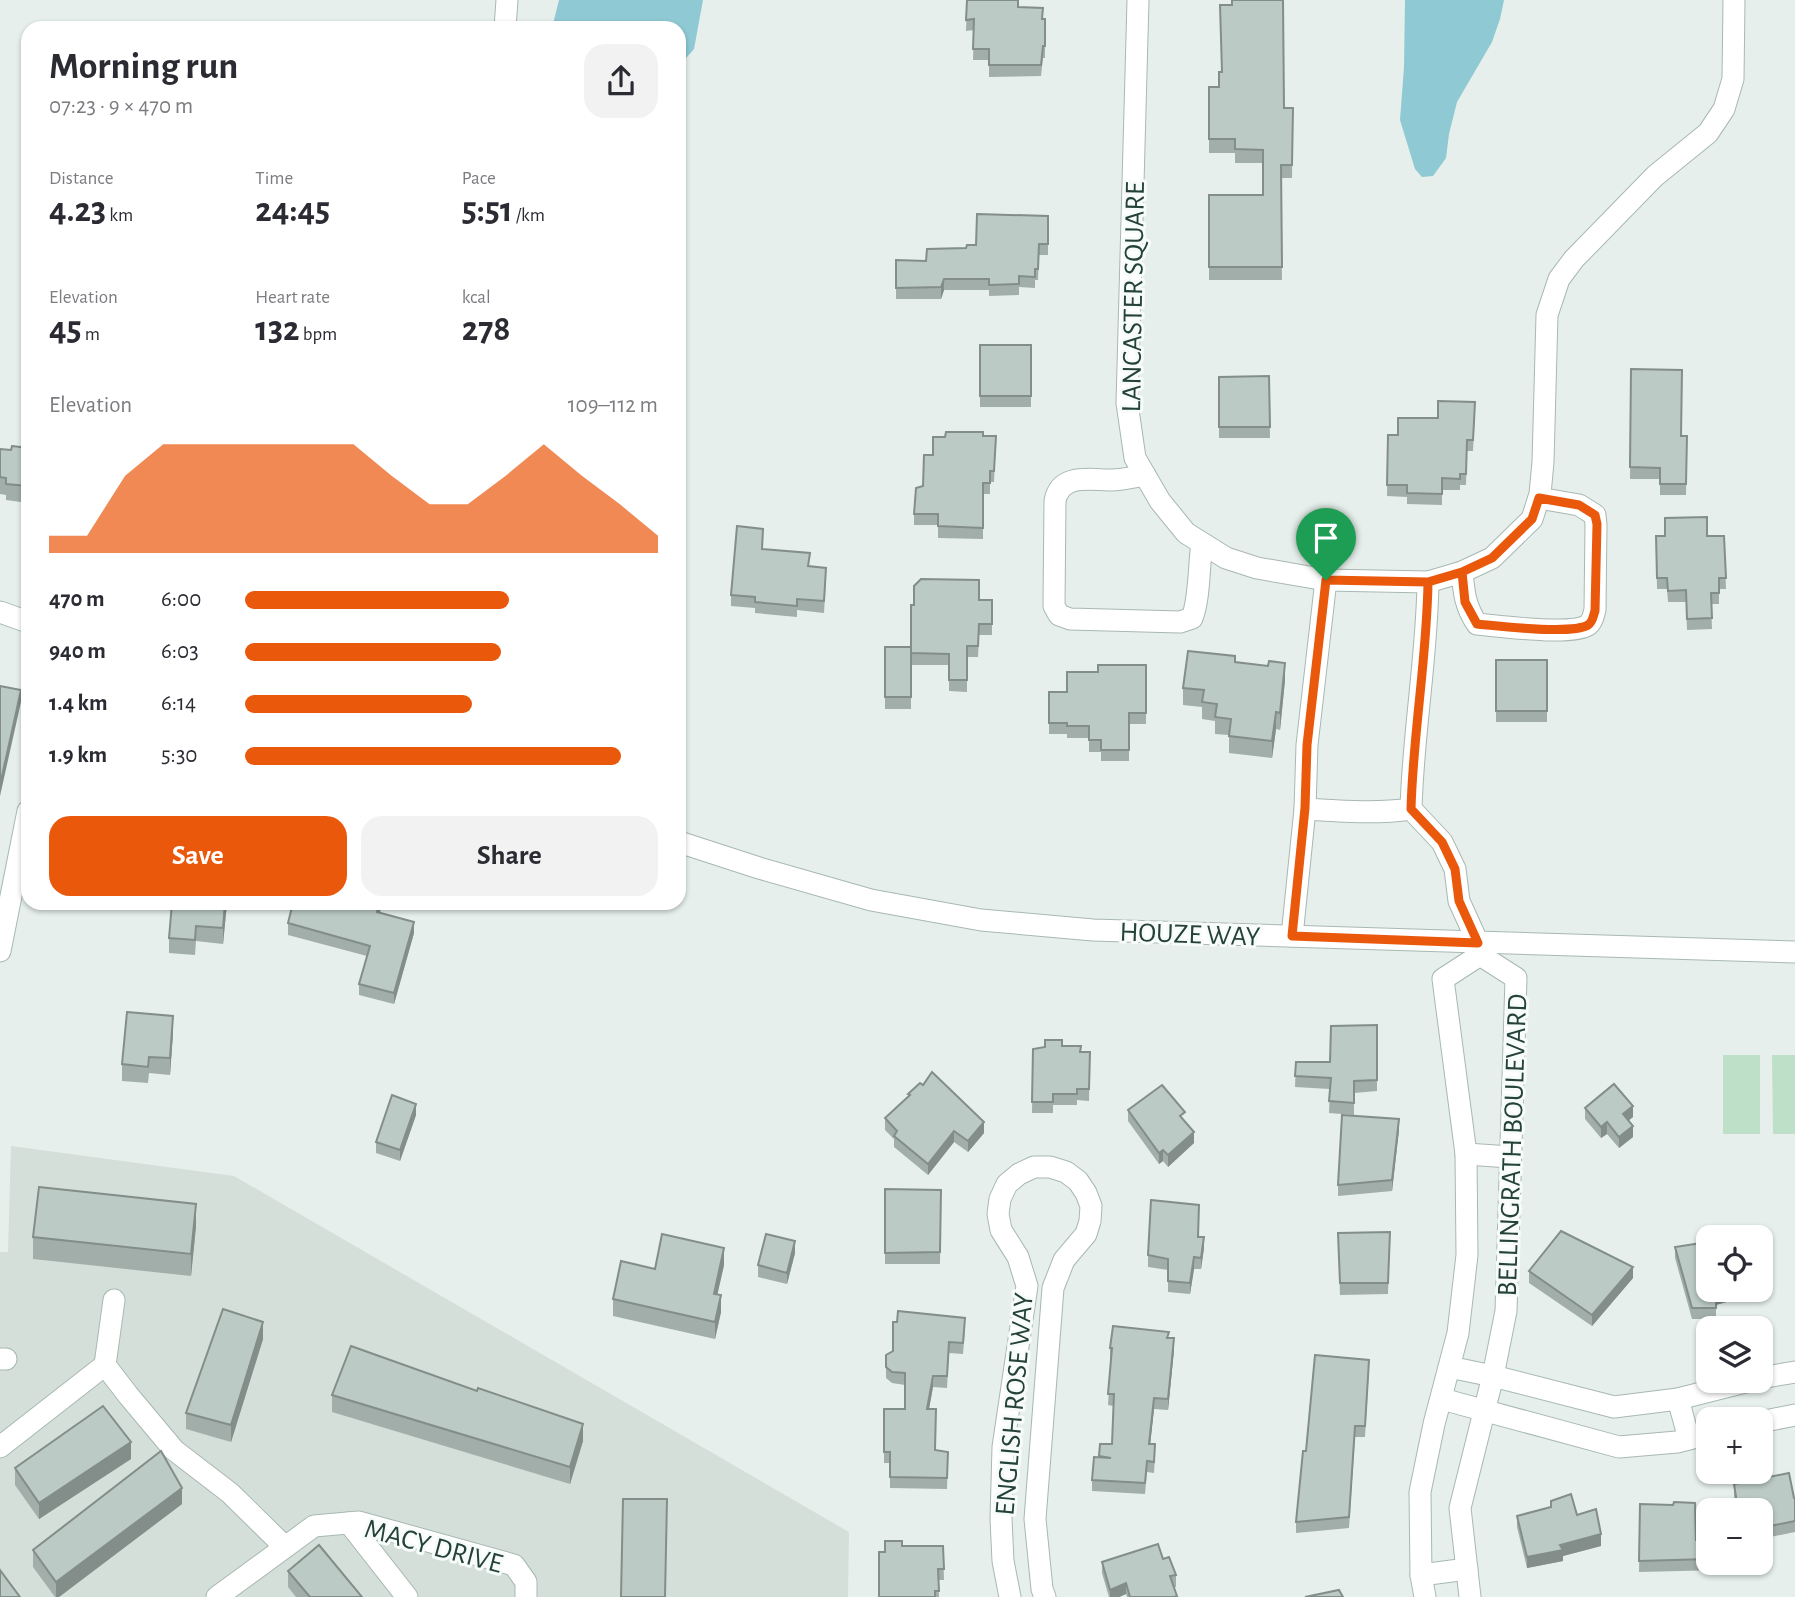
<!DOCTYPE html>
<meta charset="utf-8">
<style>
:root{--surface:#fff;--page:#f2f2f3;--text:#2b2b33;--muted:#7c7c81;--accent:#ea580c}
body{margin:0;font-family:"Alegreya Sans",sans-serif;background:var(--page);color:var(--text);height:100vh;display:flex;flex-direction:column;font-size:26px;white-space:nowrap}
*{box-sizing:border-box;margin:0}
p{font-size:23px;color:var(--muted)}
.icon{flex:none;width:38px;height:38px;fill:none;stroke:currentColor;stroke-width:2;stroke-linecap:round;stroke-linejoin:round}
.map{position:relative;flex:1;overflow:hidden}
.side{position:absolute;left:21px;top:21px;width:665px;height:889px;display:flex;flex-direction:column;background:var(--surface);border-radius:21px;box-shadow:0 2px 5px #0004}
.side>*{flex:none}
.tools{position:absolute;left:1696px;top:1225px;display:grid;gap:14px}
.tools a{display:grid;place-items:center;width:77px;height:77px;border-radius:14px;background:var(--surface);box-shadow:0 2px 5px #0004;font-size:35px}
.pin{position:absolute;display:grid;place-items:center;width:60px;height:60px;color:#fff;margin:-72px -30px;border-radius:50% 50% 50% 0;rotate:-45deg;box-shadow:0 0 7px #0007}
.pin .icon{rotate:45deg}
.round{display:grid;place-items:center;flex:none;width:74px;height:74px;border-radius:21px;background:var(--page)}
.summary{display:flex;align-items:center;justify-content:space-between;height:119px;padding:0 28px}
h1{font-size:38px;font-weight:700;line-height:52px}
.stats{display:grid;grid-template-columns:repeat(3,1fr);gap:10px;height:119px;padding:7px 28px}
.stats div{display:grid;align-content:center}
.stats b{font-size:35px;font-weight:700}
.stats small{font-size:19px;font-weight:400}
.stats p{font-size:19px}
.chart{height:196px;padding:14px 28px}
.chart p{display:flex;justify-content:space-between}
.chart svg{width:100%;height:126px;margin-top:7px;fill:var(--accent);opacity:.7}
.button{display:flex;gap:14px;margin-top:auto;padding:14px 28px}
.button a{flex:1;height:80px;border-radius:21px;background:var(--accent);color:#fff;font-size:28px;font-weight:700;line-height:80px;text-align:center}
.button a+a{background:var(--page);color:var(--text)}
ul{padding:0 28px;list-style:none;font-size:23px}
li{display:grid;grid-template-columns:112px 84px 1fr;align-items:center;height:52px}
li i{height:18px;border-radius:9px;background:var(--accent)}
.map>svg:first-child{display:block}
.built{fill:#d4dfda}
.green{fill:#bfe0c8}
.water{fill:#8ec9d4}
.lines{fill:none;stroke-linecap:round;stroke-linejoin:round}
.minor-casing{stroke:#a8b8b2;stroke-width:23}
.minor{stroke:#fff;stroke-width:21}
.wall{fill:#a1aea9}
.shaded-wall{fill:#838d89}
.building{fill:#bbcac4;stroke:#838d89;stroke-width:2}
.route-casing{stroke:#fff;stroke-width:14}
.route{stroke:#ea580c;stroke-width:9}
.labels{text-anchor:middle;stroke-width:6;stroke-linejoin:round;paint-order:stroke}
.street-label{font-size:28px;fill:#24423a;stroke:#f7fbf9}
</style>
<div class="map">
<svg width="1795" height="1597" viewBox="0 0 1795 1597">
<rect width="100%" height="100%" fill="#e6efeb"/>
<polygon class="built" points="11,1146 234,1176 849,1532 848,1597 0,1597 0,1252 8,1252"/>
<g class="green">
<rect x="1723" y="1055" width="37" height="79"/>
<polygon points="1772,1055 1795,1055 1795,1134 1773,1134"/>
</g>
<g class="water">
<polygon points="559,0 703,0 694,49 679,66 679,28 552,28"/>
<polygon points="1405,0 1504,0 1500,19 1492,42 1457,102 1449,134 1446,158 1433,176 1422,177 1415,169 1400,120 1404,67"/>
</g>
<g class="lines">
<defs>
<g id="minor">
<polyline points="1138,0 1127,403 1135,458 1160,501 1186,533 1226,558 1257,568 1326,580 1428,582 1462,572 1492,558 1532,519 1540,494 1543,462 1547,315 1559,279 1574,259 1655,176 1708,133 1724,109 1733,79 1734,0"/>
<polyline points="505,28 507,0"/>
<path d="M1145,475C1134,477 1123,480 1111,480C1090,480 1060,473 1055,501L1054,606L1059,615L1070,619L1180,622L1192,618C1199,601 1199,570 1201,551L1205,545"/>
<path d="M1462,572C1464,593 1465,606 1477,624C1500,626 1571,636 1588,625C1593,621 1593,616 1595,610L1596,525L1595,515L1579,505L1539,498"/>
<path d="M1428,582C1427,658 1413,733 1411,809L1442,842L1455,869L1459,901L1478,943L1479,953"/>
<polyline points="0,612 28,622"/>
<path d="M1305,809C1341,811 1375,814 1411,809"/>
<polyline points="679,842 759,868 871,900 981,920 1093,930 1795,952"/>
<polyline points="1292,936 1305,809 1307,745 1326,580"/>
<polyline points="0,951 28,811"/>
<polyline points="1466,1154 1510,1157"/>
<polyline points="114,1300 105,1365 128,1395 174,1450 230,1493 285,1547"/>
<polyline points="0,1359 6,1359"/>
<polyline points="1449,1367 1493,1376 1614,1407 1678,1399 1749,1381"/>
<polyline points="1760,1378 1795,1372"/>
<polyline points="1442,1399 1619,1447 1677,1442 1708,1434"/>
<polyline points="1678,1399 1689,1439"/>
<polyline points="1760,1422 1795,1415"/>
<polyline points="0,1447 105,1365"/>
<polyline points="349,1523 407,1597"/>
<polyline points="1421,1575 1467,1569"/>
<polyline points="217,1597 314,1526 359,1522 514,1565 526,1582 526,1597"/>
<polyline points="1010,1597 1003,1561 1001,1519 1003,1447 1027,1286 1018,1257 1001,1230 998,1214 1000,1199 1007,1184 1019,1174 1034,1167 1050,1167 1066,1172 1078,1181 1086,1193 1091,1206 1090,1221 1086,1234 1064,1260 1053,1288 1035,1519 1042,1589 1045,1597"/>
<polyline points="1425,1597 1421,1575 1420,1492 1434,1424 1458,1333 1467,1255 1466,1154 1443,979 1480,955"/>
<polyline points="1470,1597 1460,1508 1493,1376 1506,1311 1516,978 1480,955"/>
</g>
</defs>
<use href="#minor" class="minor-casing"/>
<use href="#minor" class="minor"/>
</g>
<g class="wall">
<polygon points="967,0 1018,7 1043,19 1045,19 1045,58 1043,58 1041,76 989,77 989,60 973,60 974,30 966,31"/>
<polygon points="1209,87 1284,108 1293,108 1292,178 1281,178 1282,280 1209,280 1209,195 1263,195 1263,163 1235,163 1235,153 1209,153"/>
<polygon points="1048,216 1048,255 1039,255 1038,280 1035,280 1035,288 1019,287 1019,295 989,296 989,290 944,290 941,299 896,299 896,260 926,261 966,248"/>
<rect x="980" y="345" width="51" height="62"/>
<polygon points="1631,369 1681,436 1687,436 1686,495 1660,495 1660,479 1630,479"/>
<polygon points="1269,376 1270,438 1219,438 1219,377"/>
<polygon points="1475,413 1473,451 1467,451 1466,485 1460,485 1460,490 1442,490 1442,505 1407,504 1407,497 1387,496 1388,435 1398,435 1438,418"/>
<polygon points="996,436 994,482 990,482 990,494 983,494 983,539 938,538 938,525 914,525 914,514 933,455 945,437"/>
<polygon points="28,448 28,503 6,500 6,495 0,494 0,449 11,450"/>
<polygon points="1656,536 1724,536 1726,589 1719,589 1719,604 1711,604 1712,629 1687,630 1686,602 1668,602 1667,589 1657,589"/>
<polygon points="763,540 763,549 809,566 826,579 824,613 797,610 797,617 755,613 755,608 731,606 731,595"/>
<polygon points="979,600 992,600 992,635 979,635 978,657 967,657 967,692 949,691 949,665 911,665 911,605"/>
<rect x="885" y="647" width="26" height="62"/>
<rect x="1496" y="660" width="51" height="62"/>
<polygon points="1235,662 1285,680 1280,730 1276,729 1272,758 1229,753 1229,735 1215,734 1215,721 1202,719 1202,707 1183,705 1183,688"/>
<polygon points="1146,665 1146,724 1129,724 1129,761 1101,761 1101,752 1089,752 1089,738 1067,738 1067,734 1049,734 1049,692 1067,692 1098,672"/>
<polygon points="172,903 227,903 223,944 196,941 195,955 169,953 169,938"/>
<polygon points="293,903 382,903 380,913 414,933 394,1004 359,995 359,984 367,956 288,935 288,923"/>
<polygon points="1377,1025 1377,1091 1354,1093 1354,1115 1329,1113 1330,1089 1295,1087 1296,1062 1330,1062"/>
<polygon points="173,1033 170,1075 149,1073 148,1083 122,1081 122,1064"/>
<polygon points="1062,1046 1081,1052 1090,1052 1089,1101 1077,1100 1077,1105 1053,1105 1053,1113 1032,1113 1033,1049"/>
<polygon points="908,1094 984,1133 968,1152 954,1142 928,1175 894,1147 894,1139 885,1130 885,1118 908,1096"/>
<polygon points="1585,1108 1633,1117 1629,1120 1633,1137 1619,1148 1607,1134 1601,1138 1585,1119"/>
<polygon points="1128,1110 1185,1121 1194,1143 1168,1167 1163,1161 1159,1164 1128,1121"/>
<polygon points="416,1115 400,1161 376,1153 376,1142"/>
<polygon points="1399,1130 1392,1191 1338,1196 1338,1185"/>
<polygon points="885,1189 941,1190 940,1264 885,1264"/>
<polygon points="196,1226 191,1276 33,1259 33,1237"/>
<polygon points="1390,1232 1388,1294 1340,1295 1338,1233"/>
<polygon points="1198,1237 1204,1248 1201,1269 1194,1269 1190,1294 1168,1292 1168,1270 1148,1267 1148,1255"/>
<polygon points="1675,1247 1750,1290 1750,1295 1716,1305 1716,1319 1692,1319 1675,1258"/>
<polygon points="795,1253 787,1284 758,1277 758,1265"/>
<polygon points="724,1265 717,1294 721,1312 715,1339 613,1316 613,1299 655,1269"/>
<polygon points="1529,1271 1633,1278 1592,1326 1529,1283"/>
<polygon points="897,1322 965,1329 963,1354 949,1353 947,1388 933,1387 929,1409 935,1450 948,1452 947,1489 890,1488 890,1463 884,1463 884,1409 905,1409 905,1385 892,1383 886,1378 886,1355 893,1351"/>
<polygon points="1169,1338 1174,1350 1168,1410 1154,1409 1150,1444 1155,1455 1154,1473 1147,1472 1145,1494 1092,1491 1092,1480 1099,1456 1112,1444 1113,1406 1108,1405 1111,1359 1110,1359 1110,1348"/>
<polygon points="263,1339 231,1442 186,1429 186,1413"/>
<polygon points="1369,1371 1365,1437 1355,1437 1349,1528 1296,1533 1296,1522 1306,1451"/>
<polygon points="332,1395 583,1441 570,1484 332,1412"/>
<polygon points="131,1459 39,1519 15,1485 15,1468"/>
<polygon points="1734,1484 1795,1498 1795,1532 1760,1539 1760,1510 1736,1510 1734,1496"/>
<polygon points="182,1504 59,1597 55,1597 33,1567 33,1550"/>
<polygon points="1640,1504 1696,1540 1708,1540 1708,1563 1721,1563 1721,1570 1639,1572"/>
<polygon points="1577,1515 1601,1546 1563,1556 1563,1561 1527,1568 1517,1527 1517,1516"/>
<polygon points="902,1546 943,1546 944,1580 938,1580 939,1597 879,1597 885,1552"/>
<polygon points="1163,1559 1176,1575 1176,1587 1174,1587 1177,1597 1127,1597 1126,1594 1119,1597 1109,1597 1102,1573 1102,1562"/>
<polygon points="288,1571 362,1597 296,1597 288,1587"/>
</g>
<g class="shaded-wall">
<polygon points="944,279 944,290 941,299 941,287"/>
<polygon points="1285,663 1285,680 1280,730 1280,713"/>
<polygon points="21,690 21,702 0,796 0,785"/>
<polygon points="1276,712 1276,729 1272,758 1272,741"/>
<polygon points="225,903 227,903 223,944 223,928"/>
<polygon points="379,903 382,903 377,924 377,912"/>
<polygon points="414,922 414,933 394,1004 394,993"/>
<polygon points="173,1016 173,1033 170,1075 170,1058"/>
<polygon points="416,1104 416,1115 400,1161 400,1150"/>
<polygon points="1633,1106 1633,1117 1623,1125 1623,1114"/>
<polygon points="1399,1119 1399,1130 1392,1191 1392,1180"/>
<polygon points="984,1122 984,1133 968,1152 968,1141"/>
<polygon points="1607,1122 1607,1134 1601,1138 1601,1127"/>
<polygon points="1633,1126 1633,1137 1619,1148 1619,1137"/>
<polygon points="954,1131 954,1142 928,1175 928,1164"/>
<polygon points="1194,1132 1194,1143 1168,1167 1168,1155"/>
<polygon points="1163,1150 1163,1161 1159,1164 1159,1153"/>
<polygon points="196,1204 196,1226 191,1276 191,1254"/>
<polygon points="1204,1237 1204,1248 1201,1269 1201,1258"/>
<polygon points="795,1241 795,1253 787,1284 787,1273"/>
<polygon points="724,1248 724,1265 714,1310 714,1294"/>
<polygon points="1194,1257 1194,1269 1190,1294 1190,1283"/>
<polygon points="1633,1267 1633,1278 1592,1326 1592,1315"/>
<polygon points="1729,1290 1750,1290 1750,1295 1716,1305 1716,1293"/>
<polygon points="721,1295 721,1312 715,1339 715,1322"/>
<polygon points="263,1322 263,1339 231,1442 231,1425"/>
<polygon points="1174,1338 1174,1350 1168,1410 1168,1399"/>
<polygon points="933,1376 933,1387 927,1420 927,1409"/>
<polygon points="1154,1398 1154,1409 1149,1455 1149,1444"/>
<polygon points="583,1424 583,1441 570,1484 570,1467"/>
<polygon points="131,1442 131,1459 39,1519 39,1503"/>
<polygon points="182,1488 182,1504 59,1597 56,1597 56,1582"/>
<polygon points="1601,1534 1601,1546 1563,1556 1563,1561 1527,1568 1527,1557 1560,1545"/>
<polygon points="1126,1583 1126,1594 1119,1597 1110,1597 1110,1590"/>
</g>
<g class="building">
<polygon points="967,0 1018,0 1018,7 1043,8 1042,19 1045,19 1045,46 1043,46 1041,65 989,65 989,49 973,49 974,19 966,20"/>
<polygon points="1232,0 1283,0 1284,108 1293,108 1292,165 1281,165 1282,267 1209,267 1209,195 1263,195 1263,150 1235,149 1235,139 1209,139 1209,87 1219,87 1219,72 1222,72 1220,5 1232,5"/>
<polygon points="977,214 1048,216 1048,244 1039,244 1038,269 1035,269 1035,277 1019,276 1019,284 989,285 989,279 944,279 941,287 896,288 896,260 926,261 927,249 966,248 967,245 976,245"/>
<rect x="980" y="345" width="51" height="51"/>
<polygon points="1631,369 1682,370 1681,436 1687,436 1686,484 1660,484 1660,468 1630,467"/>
<polygon points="1269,376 1270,427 1219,427 1219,377"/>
<polygon points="1438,401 1475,402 1473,440 1467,440 1466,474 1460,474 1460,479 1442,478 1442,494 1407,493 1407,485 1387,485 1388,435 1398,435 1398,418 1438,418"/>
<polygon points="946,432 983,432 983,436 996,436 994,471 990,471 990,483 983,483 983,528 938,526 938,514 914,514 916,488 923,486 924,455 933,455 933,437 945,437"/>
<polygon points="12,446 28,448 28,486 6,484 6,478 0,477 0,449 11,450"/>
<polygon points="1707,517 1707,536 1724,536 1726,578 1719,578 1719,593 1711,593 1712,618 1687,619 1686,590 1668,591 1667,578 1657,578 1656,536 1665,536 1665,518"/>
<polygon points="737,526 763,529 762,549 810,553 808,566 826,568 824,601 797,599 797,606 755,602 755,597 731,595"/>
<polygon points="921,579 979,580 979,600 992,600 992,624 979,624 978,646 967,646 967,680 949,680 949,654 911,653 911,605 914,605 914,586"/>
<rect x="885" y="647" width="26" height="50"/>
<polygon points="1188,651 1235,656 1235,662 1268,666 1269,661 1285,663 1280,713 1276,712 1272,741 1229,736 1231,719 1215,717 1217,704 1202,702 1204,690 1183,688"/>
<rect x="1496" y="660" width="51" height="51"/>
<polygon points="1098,665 1146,665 1146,713 1129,713 1129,750 1101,750 1101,740 1089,740 1089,726 1067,726 1067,723 1049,723 1049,692 1067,692 1067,672 1098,672"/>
<polygon points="0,686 21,690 0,785"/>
<polygon points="172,903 225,903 223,928 196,926 195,940 169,938"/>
<polygon points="293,903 379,903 377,912 414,922 394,993 359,984 370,946 288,923"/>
<polygon points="127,1012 173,1016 170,1058 149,1057 148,1067 122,1064"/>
<polygon points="1377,1025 1377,1080 1354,1081 1354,1103 1329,1101 1331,1078 1295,1076 1296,1062 1330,1062 1331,1026"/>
<polygon points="1045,1040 1062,1040 1062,1046 1081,1046 1080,1052 1090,1052 1089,1089 1077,1089 1077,1094 1053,1094 1053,1102 1032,1102 1033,1049 1045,1047"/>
<polygon points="932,1072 984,1122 968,1141 954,1131 928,1164 894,1136 897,1131 885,1118 910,1095 908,1094 920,1083 923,1085"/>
<polygon points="1614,1084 1633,1106 1623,1114 1633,1126 1619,1137 1607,1122 1601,1127 1585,1108"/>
<polygon points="1162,1085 1185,1112 1180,1116 1194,1132 1168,1155 1163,1150 1159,1153 1128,1110"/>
<polygon points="392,1095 416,1104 400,1150 376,1142"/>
<polygon points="1342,1115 1399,1119 1392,1180 1338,1185"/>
<polygon points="39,1187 196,1204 191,1254 33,1237"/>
<polygon points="885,1189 941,1190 940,1252 885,1253"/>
<polygon points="1151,1200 1199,1205 1198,1237 1204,1237 1201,1258 1194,1257 1190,1283 1168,1281 1168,1259 1148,1255"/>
<polygon points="1561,1231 1633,1267 1592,1315 1529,1271"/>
<polygon points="1390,1232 1388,1283 1340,1283 1338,1233"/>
<polygon points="662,1234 724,1248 714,1294 721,1295 715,1322 613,1299 621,1261 655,1269"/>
<polygon points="766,1234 795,1241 787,1273 758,1265"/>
<polygon points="1708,1242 1708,1290 1729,1290 1716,1293 1716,1308 1692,1308 1675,1247"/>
<polygon points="223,1309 263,1322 231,1425 186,1413"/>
<polygon points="898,1311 965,1318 963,1343 949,1342 947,1376 933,1376 927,1409 936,1409 935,1450 948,1452 947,1478 890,1477 890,1452 884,1452 884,1409 905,1409 905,1373 892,1372 886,1367 886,1355 893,1351 893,1322 897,1322"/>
<polygon points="1113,1326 1169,1332 1167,1338 1174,1338 1168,1399 1154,1398 1149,1444 1155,1444 1154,1462 1147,1461 1145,1483 1092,1480 1094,1457 1111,1458 1099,1456 1100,1444 1112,1444 1114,1394 1108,1394 1112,1348 1110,1348"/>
<polygon points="351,1346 477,1391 478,1388 583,1424 570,1467 332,1395"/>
<polygon points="1315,1355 1369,1360 1365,1426 1355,1426 1349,1517 1296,1522 1303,1451 1306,1451"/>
<polygon points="103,1406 131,1442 39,1503 15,1468"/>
<polygon points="161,1451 182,1488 56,1582 33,1550"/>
<polygon points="1789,1473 1794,1498 1795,1498 1795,1521 1760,1528 1760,1510 1738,1510 1734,1484"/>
<polygon points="1571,1494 1577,1515 1596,1509 1601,1534 1560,1545 1563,1550 1527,1557 1517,1516 1551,1507 1551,1501"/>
<polygon points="623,1499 667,1499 665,1597 621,1597"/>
<polygon points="1674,1502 1695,1503 1696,1540 1708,1540 1708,1559 1639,1561 1640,1504 1673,1505"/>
<polygon points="885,1541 902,1541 902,1546 943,1546 944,1569 938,1569 939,1591 935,1591 935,1597 879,1597 879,1552 885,1552"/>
<polygon points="1158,1544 1163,1559 1169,1557 1176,1575 1170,1576 1177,1596 1174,1597 1130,1597 1126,1583 1110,1590 1102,1562"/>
<polygon points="319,1545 362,1597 310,1597 288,1571"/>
<polygon points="0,1570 20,1597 0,1597"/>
<polygon points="1339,1590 1343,1597 1305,1597"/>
</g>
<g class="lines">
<defs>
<path id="route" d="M1326,580L1307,745L1305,808L1292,936L1478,943L1459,901L1455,869L1442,842L1411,809C1413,733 1427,658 1428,582L1462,572L1465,602L1477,624C1499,626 1571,635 1588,625C1593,622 1593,616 1595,611L1597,524L1595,515L1579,505L1539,498L1532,519L1492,558L1462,572L1428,582L1326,580"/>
</defs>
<use href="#route" class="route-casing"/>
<use href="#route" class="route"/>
</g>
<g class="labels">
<g class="street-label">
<text transform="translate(1132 297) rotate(-89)" y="10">LANCASTER SQUARE</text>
<text transform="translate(1190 933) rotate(2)" y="10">HOUZE WAY</text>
<text transform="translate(1511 1145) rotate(-88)" y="10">BELLINGRATH BOULEVARD</text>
<text transform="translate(1013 1404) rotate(-85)" y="10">ENGLISH ROSE WAY</text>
<text transform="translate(434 1545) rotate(15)" y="10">MACY DRIVE</text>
</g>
</g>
</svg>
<div class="tools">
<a><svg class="icon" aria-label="locate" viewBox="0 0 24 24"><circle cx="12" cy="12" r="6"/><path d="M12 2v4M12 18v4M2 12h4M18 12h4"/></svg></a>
<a><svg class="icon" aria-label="layers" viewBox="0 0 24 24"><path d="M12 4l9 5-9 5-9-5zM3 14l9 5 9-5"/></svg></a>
<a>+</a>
<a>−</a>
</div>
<div class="pin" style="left:1326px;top:580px;background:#1e9e55"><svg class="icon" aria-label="arrive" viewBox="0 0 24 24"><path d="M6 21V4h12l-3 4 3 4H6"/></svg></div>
<section class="side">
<div class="summary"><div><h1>Morning run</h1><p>07:23 · 9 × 470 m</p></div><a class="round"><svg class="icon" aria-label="share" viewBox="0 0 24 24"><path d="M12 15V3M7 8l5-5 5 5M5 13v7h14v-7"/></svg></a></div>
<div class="stats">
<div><p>Distance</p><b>4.23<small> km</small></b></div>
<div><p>Time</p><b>24:45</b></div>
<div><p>Pace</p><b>5:51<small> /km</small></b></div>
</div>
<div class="stats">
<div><p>Elevation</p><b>45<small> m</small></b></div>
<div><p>Heart rate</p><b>132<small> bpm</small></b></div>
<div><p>kcal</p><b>278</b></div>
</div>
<div class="chart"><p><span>Elevation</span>109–112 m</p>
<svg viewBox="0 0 160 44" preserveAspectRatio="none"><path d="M0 44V38L10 38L20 17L30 6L40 6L50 6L60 6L70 6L80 6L90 17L100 27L110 27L120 17L130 6L140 17L150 27L160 38V44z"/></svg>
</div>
<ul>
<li><b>470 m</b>6:00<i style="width:64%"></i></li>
<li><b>940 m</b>6:03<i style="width:62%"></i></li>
<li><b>1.4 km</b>6:14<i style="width:55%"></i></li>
<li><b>1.9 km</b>5:30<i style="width:91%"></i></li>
</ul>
<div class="button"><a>Save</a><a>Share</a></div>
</section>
</div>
